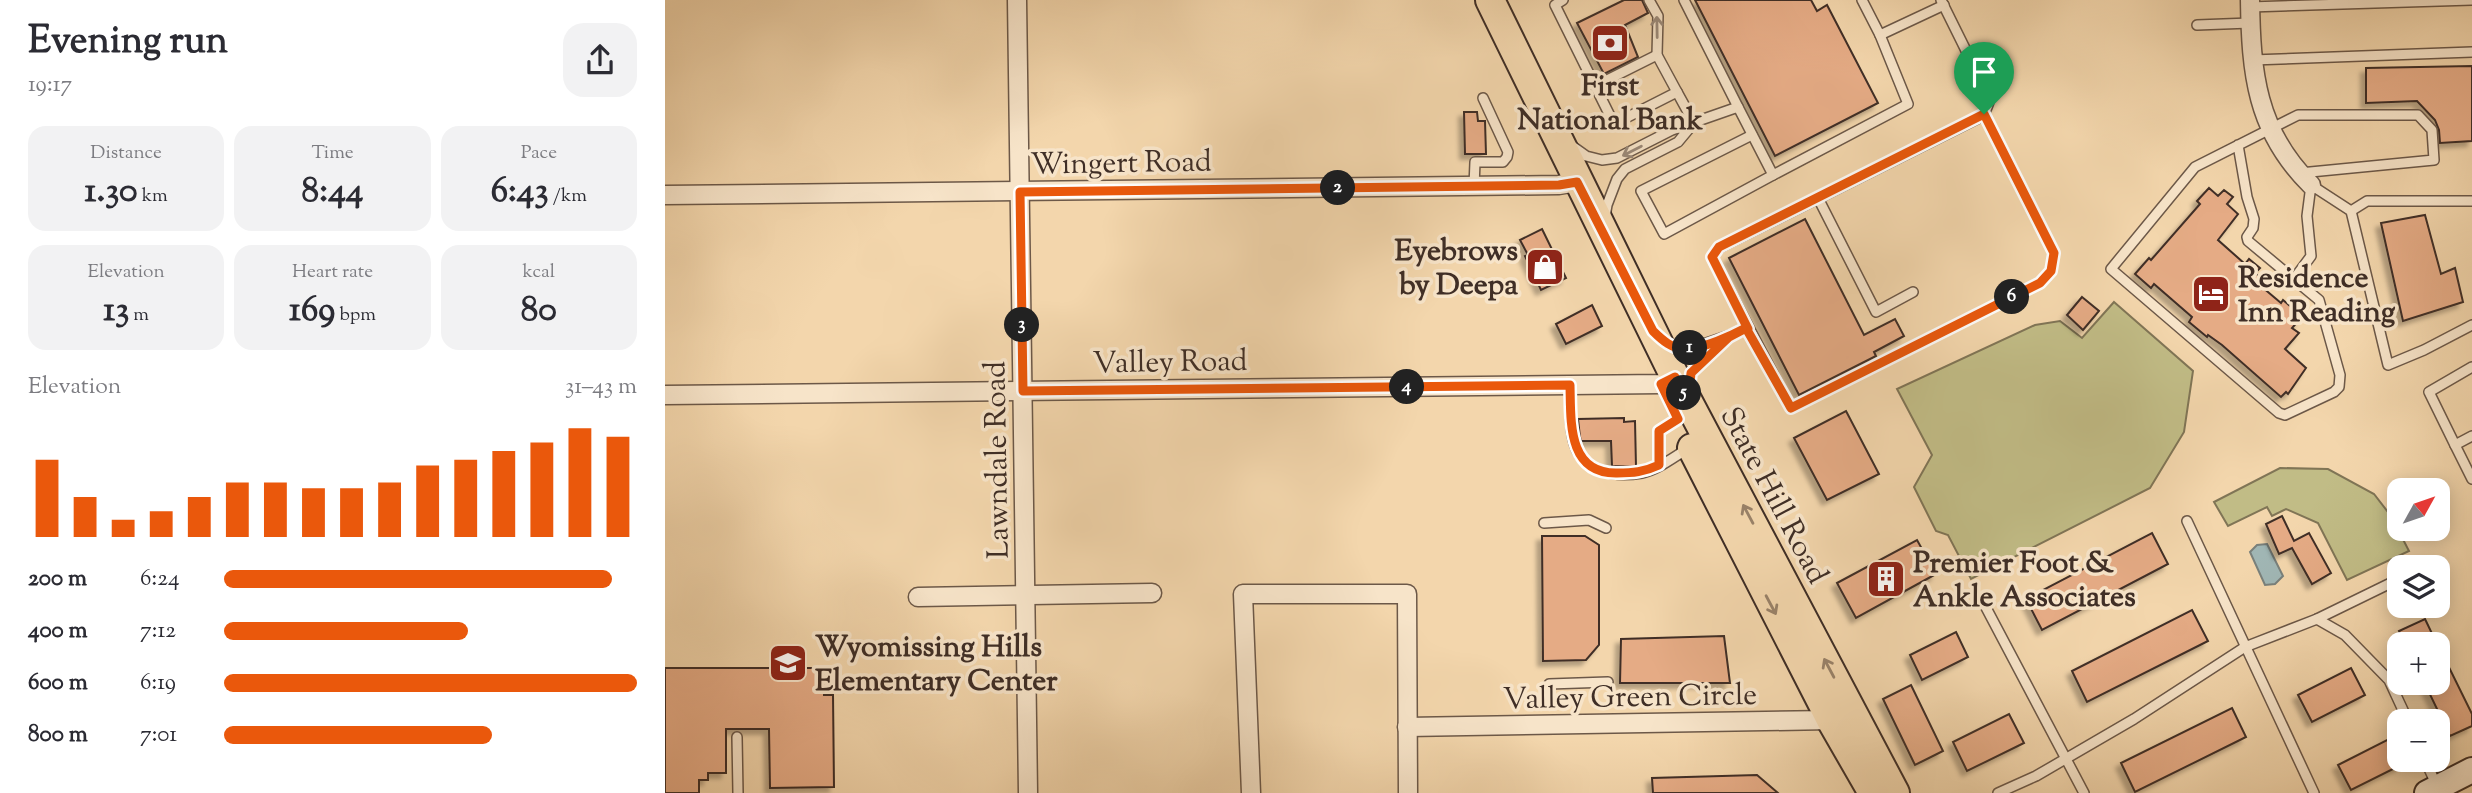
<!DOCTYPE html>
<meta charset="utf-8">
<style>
:root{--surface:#fff;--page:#f2f2f3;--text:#2b2b33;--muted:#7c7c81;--accent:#ea580c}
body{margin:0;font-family:"Sorts Mill Goudy",serif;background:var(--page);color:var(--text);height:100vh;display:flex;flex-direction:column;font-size:26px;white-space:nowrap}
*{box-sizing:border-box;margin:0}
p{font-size:23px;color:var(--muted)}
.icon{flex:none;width:38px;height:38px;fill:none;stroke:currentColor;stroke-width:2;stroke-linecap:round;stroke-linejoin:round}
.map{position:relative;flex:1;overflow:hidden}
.drawer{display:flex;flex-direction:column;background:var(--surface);width:665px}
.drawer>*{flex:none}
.needle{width:46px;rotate:50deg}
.fabs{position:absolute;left:1722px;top:478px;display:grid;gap:14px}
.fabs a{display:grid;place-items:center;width:63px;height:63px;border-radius:14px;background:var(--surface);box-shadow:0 4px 18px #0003;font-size:35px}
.pin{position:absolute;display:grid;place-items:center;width:60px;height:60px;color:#fff;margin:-72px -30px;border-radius:50% 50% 50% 0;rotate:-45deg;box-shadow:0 0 7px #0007}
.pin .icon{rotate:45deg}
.km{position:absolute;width:35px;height:35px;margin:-18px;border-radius:50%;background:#222;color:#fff;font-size:19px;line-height:35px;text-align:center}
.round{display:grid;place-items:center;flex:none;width:74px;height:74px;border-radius:21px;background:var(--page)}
.head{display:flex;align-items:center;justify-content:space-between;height:119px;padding:0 28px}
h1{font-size:38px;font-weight:700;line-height:52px}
.figures{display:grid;grid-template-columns:repeat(3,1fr);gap:10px;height:119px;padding:7px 28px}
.figures div{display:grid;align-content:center;border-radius:18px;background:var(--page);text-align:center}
.figures b{font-size:35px;font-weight:700}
.figures small{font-size:19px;font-weight:400}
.figures p{font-size:19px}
.chart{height:196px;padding:14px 28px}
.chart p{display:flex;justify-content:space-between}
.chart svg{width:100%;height:126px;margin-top:7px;stroke:var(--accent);stroke-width:6}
ul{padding:0 28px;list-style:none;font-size:23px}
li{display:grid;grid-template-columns:112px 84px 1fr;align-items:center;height:52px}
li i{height:18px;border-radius:9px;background:var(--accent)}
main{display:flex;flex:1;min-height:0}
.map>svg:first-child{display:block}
.green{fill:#c1bc86;stroke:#807556;stroke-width:2}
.water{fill:#a0b6b4;stroke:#79807b;stroke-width:2}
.building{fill:#e5ab85;stroke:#3f2e26;stroke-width:2;filter:url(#shadow)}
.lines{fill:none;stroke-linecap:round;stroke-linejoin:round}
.service-casing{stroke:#6c5848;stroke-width:12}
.minor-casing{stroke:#6c5848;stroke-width:21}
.secondary-casing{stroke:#3f2e26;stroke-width:28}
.primary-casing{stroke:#3f2e26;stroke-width:32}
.service{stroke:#f7e4c9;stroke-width:9}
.minor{stroke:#f7e4c9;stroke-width:18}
.secondary{stroke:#f7e4c9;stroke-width:24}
.primary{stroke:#f3d6ac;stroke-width:28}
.oneway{stroke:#9b8978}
.oneway2{stroke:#998269}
.route-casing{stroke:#fff;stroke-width:14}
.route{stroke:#ea580c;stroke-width:9}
.labels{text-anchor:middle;stroke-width:7;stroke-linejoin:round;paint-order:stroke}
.poi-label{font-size:30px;font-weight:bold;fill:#3f2e26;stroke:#f7e4c9;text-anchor:start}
.street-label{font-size:30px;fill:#3f2e26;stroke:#f7e4c9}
</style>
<main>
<section class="drawer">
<div class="head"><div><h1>Evening run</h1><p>19:17</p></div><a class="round"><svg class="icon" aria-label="share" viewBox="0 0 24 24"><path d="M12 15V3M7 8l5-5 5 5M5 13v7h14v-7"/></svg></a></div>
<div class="figures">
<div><p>Distance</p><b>1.30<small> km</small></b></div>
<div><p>Time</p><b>8:44</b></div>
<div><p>Pace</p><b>6:43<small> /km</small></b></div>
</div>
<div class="figures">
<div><p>Elevation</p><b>13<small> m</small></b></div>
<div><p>Heart rate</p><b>169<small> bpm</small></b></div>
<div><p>kcal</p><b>80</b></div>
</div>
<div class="chart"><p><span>Elevation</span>31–43 m</p>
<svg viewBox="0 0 160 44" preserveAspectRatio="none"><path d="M5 44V17M15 44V30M25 44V38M35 44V35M45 44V30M55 44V25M65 44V25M75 44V27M85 44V27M95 44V25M105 44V19M115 44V17M125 44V14M135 44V11M145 44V6M155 44V9"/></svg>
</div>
<ul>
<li><b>200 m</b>6:24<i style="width:94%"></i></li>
<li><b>400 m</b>7:12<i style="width:59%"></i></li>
<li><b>600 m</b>6:19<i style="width:100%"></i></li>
<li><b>800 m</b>7:01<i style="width:65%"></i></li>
</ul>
</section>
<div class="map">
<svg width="1807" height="793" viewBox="0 0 1807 793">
<defs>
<filter id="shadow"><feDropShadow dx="-5" dy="5" stdDeviation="2" flood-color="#0004"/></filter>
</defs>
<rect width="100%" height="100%" fill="#f3d6ac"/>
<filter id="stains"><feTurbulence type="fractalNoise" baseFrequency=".00286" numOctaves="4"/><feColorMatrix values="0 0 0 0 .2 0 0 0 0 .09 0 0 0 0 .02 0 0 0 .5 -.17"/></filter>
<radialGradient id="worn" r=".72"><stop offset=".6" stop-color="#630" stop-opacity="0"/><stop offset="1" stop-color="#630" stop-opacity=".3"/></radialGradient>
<g class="green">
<polygon points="1449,302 1528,371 1519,432 1485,488 1306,579 1283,535 1271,531 1249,487 1267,455 1232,389 1370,325 1395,321 1417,338"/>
<polygon points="1615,468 1663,469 1709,494 1726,516 1744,551 1682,580 1653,523 1621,509 1607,516 1602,507 1563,526 1549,502"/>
</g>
<polygon class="water" points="1602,544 1618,576 1610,584 1600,585 1585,552 1592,545"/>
<g class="building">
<polygon points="959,0 977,0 983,13 960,25 973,57 939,74 912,23"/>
<polygon points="1030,0 1146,0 1152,11 1162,5 1213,103 1110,156"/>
<polygon points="1807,66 1807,141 1775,143 1774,130 1770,120 1752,101 1701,103 1701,68"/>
<polygon points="799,112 812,112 813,121 820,121 821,154 800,154"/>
<polygon points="1544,188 1553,196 1559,190 1568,197 1562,204 1573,214 1553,240 1580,264 1584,259 1595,268 1590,273 1601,283 1597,287 1616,303 1618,300 1631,311 1629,313 1635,319 1627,328 1634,333 1620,349 1641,368 1623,394 1621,392 1616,397 1557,345 1543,335 1542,337 1524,322 1527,317 1489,284 1486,288 1470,274 1484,258 1486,260 1535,204 1532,201"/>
<polygon points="1760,215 1776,274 1790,268 1798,302 1738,321 1716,223"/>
<polygon points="1140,219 1199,335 1230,319 1239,336 1209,352 1211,356 1134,395 1064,258"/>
<polygon points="877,229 901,278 876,290 860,256 863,255 855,240"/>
<polygon points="1417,297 1434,311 1418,330 1402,315"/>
<polygon points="927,305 937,326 901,344 891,324"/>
<polygon points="1181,411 1214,474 1162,500 1129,438"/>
<polygon points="959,418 959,422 970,421 971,467 947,466 946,441 916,441 915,437 913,419"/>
<polygon points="1617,516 1629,541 1644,533 1666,573 1647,584 1627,548 1614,554 1601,524"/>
<polygon points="1487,533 1503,564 1377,630 1361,599"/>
<polygon points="877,536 920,536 934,545 934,645 921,660 878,661"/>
<polygon points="1252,540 1271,574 1191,618 1172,583"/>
<polygon points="1527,610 1543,641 1422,702 1407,671"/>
<polygon points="1760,619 1772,644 1740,644 1734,631"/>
<polygon points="1291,632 1303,657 1257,680 1245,655"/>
<polygon points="1059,636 1065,683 955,683 956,639"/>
<polygon points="1773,645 1807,714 1807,726 1785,736 1759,682 1773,682"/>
<polygon points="0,668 159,668 159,695 168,695 169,787 105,788 104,729 61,729 61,773 43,773 43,780 34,780 34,793 0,793"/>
<polygon points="1686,668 1700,695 1647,722 1633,695"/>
<polygon points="1246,685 1278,751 1250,765 1218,699"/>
<polygon points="1567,708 1581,737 1470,792 1456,763"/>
<polygon points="1344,714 1359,743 1302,771 1288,742"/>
<polygon points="1724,739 1736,765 1686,790 1673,765"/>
<polygon points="1092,775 1113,793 988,793 987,778"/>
</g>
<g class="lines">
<defs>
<g id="service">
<polyline points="898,0 890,5 949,124 1012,92 1029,123"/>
<polyline points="984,0 993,16 992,55 1012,92"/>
<polyline points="1019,0 1073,107"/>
<polyline points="1197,0 1215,35"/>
<path d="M1276,0L1325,99C1322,108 1321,112 1314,118L1054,248L1047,257L1126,408L1375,283L1386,271L1389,253L1319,114"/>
<polyline points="1585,7 1807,0"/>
<polyline points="1532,25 1585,23"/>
<polyline points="1587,60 1807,52"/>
<polyline points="930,86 992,55"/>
<polyline points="1087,135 976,191 999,234 1108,175"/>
<polyline points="1573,145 1582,197 1589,219 1588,228 1582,237 1583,241 1654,300 1675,375 1674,387 1669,392 1620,415 1614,413 1446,269 1530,167 1633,115 1753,115 1767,130 1769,160 1635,173"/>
<polyline points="907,146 921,156 937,160 952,158 1007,130 1073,107 1108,175 1243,104 1215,35 1279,5"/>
<polyline points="809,186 810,162 838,162 842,157 843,152 818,98"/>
<polyline points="1153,198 1211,312 1248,292"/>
<polyline points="1686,211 1702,201 1807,201"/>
<polyline points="940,217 942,205 952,179 960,169 1013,142 1028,124"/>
<polyline points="1629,279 1646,256 1642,216 1646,185 1686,211 1723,365 1759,350 1807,325"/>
<polyline points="1000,342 1021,350 1083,329"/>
<path d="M905,385C905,403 904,422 908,439C915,472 948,478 977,473C993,470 1010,456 1024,448"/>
<polyline points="1025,389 1026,373 1063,338"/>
<polyline points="1807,436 1790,445 1807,479"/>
<polyline points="1790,445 1764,392 1807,367"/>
<polyline points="994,465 994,431 1013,419"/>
<polyline points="1522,521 1649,793"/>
<polyline points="879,523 924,520 941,528"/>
<polyline points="1317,600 1419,793"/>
<polyline points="1652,619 1734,579"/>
<polyline points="884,684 943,682"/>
<polyline points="72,737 73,793"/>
<polyline points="1760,760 1772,786"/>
<polyline points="1333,793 1371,776 1469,719 1580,647 1652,619 1680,635 1724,680 1743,721"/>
</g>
<g id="minor">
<polyline points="352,0 363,793"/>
<path d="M1585,0C1586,72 1591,131 1646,185"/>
<polyline points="0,195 894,185 912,182"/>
<polyline points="0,395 996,384 1010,377"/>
<polyline points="253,597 487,593"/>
<polyline points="742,727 1166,720 1172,718"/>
<polyline points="586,793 578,594 742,594 743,793"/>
</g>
<polyline id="secondary" points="1762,793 1807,770"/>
<g id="primary">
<polyline points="825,0 1010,377 1230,793"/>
<polyline points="1027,448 1166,720 1208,793"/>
</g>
</defs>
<use href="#service" class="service-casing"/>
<use href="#minor" class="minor-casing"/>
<use href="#secondary" class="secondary-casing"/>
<use href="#primary" class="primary-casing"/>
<use href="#service" class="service"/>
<use href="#minor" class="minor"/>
<use href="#secondary" class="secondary"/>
<use href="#primary" class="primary"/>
</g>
<defs><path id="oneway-shaft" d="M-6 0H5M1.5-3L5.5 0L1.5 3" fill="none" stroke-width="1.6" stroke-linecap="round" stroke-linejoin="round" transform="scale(1.75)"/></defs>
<g class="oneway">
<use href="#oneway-shaft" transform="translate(992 27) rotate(-91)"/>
<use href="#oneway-shaft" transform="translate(967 151) rotate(153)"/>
</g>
<g class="oneway2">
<use href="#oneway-shaft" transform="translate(1083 514) rotate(-118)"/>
<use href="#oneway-shaft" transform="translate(1106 605) rotate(62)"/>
<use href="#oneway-shaft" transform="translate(1164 668) rotate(-118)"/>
</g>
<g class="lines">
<defs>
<path id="route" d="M1319,114L1054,247L1047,257L1083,329L1081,328C1066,336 1039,348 1022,349C1008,350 997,340 988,331L912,182L894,185L355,192L358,391L905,385C906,421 902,474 952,473C968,473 979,472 994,465V431L1013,419L996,384L1010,377L1023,402L1026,373L1064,337L1081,328L1126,408L1375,283L1386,271L1389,253L1319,114"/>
</defs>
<use href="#route" class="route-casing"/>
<use href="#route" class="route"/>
</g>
<defs>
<symbol id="bank-square" viewBox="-11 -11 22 22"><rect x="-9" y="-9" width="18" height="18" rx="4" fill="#8f2418" stroke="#f7e4c9"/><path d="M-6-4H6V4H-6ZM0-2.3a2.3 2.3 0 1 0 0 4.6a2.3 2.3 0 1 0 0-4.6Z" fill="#fff"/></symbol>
<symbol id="shop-square" viewBox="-11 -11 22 22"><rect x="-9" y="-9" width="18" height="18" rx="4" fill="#8f2418" stroke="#f7e4c9"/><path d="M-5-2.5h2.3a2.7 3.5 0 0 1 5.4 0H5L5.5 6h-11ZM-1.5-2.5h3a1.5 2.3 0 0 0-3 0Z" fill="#fff"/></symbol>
<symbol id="hotel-square" viewBox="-11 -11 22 22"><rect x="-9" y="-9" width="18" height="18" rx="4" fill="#8f2418" stroke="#f7e4c9"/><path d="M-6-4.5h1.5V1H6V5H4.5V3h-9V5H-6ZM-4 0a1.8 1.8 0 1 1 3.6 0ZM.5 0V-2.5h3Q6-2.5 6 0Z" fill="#fff"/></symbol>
<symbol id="building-square" viewBox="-11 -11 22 22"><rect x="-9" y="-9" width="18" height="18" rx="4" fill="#8f2418" stroke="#f7e4c9"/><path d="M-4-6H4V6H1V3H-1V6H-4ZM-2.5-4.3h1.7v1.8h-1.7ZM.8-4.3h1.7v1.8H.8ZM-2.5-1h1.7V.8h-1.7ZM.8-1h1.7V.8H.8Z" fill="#fff"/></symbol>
<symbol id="school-square" viewBox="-11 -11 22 22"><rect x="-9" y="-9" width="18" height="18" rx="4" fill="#8f2418" stroke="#f7e4c9"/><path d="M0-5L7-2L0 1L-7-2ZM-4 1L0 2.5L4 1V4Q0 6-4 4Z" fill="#fff"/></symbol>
</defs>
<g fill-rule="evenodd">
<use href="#bank-square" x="923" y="21" width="44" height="44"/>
<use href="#shop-square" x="858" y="245" width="44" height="44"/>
<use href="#hotel-square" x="1524" y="272" width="44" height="44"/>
<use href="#building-square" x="1199" y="557" width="44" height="44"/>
<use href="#school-square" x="101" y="641" width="44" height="44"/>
</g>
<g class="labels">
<g class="poi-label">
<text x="945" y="95" text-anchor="middle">First<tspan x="945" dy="34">National Bank</tspan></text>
<text x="853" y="260" text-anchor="end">Eyebrows<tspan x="853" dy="34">by Deepa</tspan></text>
<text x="1573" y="287">Residence<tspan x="1573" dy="34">Inn Reading</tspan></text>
<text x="1248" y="572">Premier Foot &amp;<tspan x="1248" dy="34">Ankle Associates</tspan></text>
<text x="150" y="656">Wyomissing Hills<tspan x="150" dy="34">Elementary Center</tspan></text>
</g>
<g class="street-label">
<text transform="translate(456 162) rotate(-1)" y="10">Wingert Road</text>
<text transform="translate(505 361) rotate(-1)" y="10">Valley Road</text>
<text transform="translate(331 460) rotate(-91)" y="10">Lawndale Road</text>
<text transform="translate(1110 495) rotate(62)" y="10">State Hill Road</text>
<text transform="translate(965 696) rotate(-1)" y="10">Valley Green Circle</text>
</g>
</g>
<rect width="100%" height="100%" filter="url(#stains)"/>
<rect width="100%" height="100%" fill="url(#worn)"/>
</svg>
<div class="fabs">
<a><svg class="needle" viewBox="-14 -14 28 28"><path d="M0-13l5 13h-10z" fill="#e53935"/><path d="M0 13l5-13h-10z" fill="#7c7c81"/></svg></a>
<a><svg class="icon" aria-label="layers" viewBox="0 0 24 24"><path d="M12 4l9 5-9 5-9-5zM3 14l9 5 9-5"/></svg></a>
<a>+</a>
<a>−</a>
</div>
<div class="pin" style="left:1319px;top:114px;background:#1e9e55"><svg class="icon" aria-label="arrive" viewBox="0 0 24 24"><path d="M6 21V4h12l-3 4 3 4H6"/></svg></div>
<b class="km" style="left:1025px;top:348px">1</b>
<b class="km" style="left:673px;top:188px">2</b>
<b class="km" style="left:357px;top:325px">3</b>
<b class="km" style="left:742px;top:387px">4</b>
<b class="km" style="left:1019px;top:393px">5</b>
<b class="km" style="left:1347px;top:297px">6</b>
</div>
</main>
